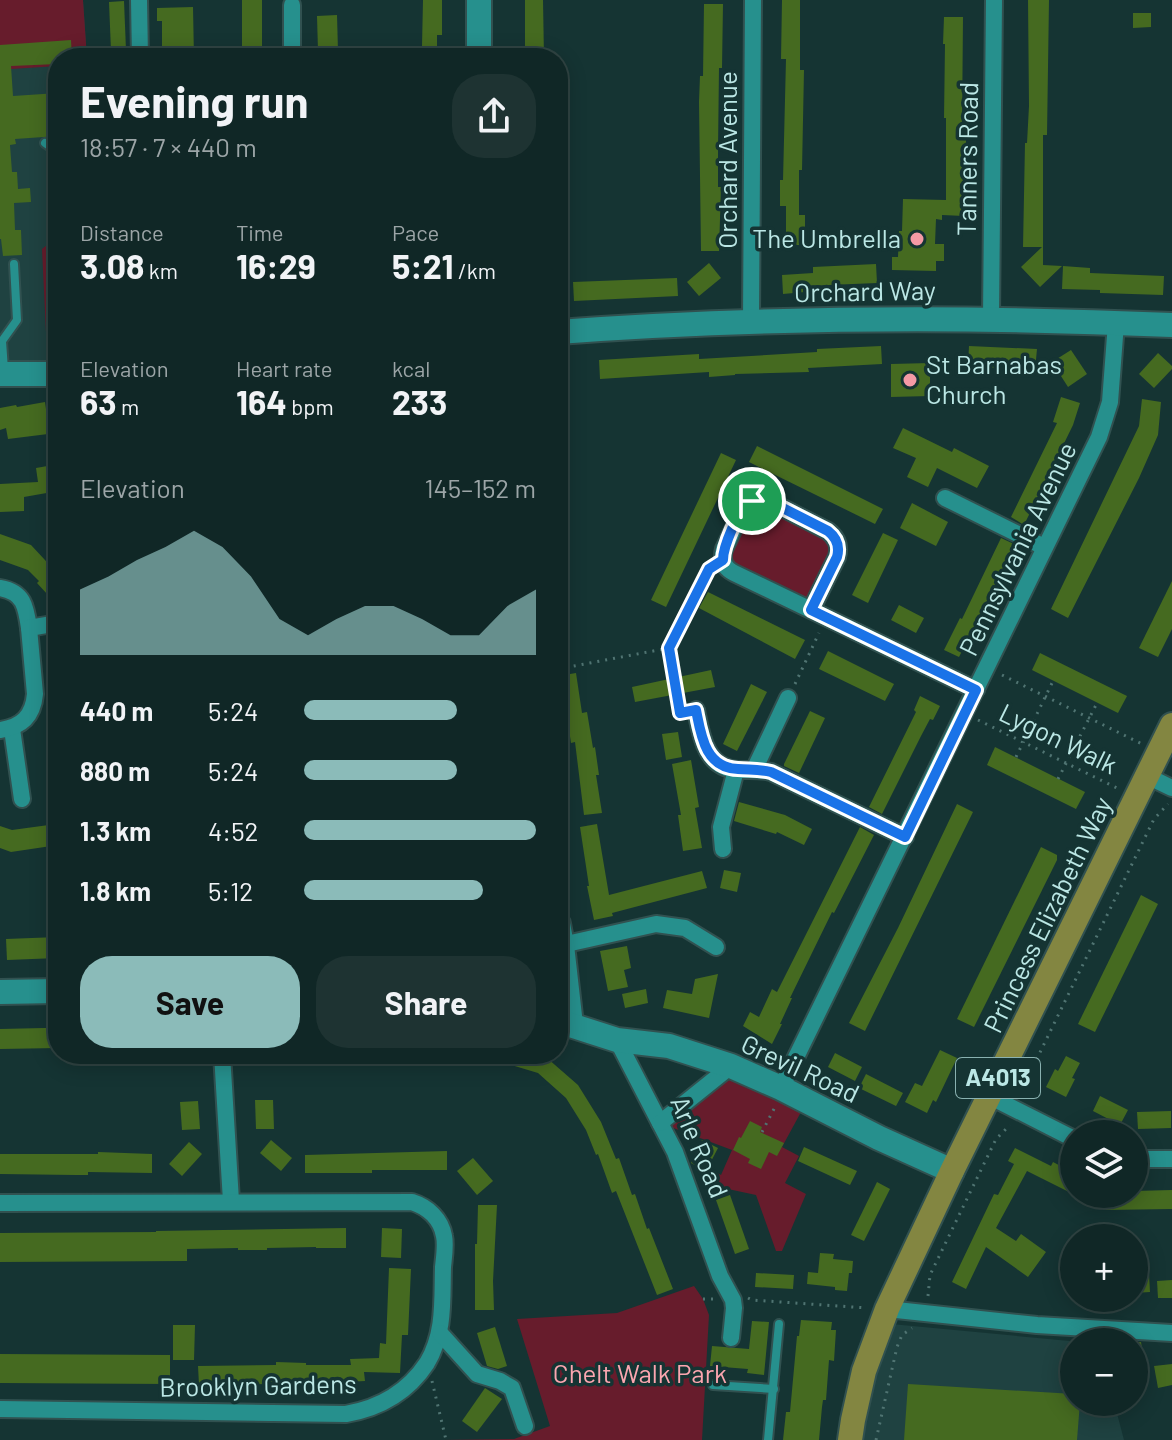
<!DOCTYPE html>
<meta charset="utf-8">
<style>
:root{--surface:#102726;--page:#1e3332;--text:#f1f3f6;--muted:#9ca5a7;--line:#304443;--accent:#8bbbb9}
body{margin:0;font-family:Barlow,sans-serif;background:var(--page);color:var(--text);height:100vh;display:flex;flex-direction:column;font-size:30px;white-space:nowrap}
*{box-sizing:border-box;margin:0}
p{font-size:26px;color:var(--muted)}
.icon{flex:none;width:44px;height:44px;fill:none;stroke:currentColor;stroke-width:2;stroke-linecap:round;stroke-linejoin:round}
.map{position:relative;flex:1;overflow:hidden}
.sheet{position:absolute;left:48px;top:48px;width:520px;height:1016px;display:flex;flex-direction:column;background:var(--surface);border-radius:32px;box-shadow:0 4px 20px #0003,0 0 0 2px var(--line)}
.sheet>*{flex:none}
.buttons{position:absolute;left:1060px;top:1120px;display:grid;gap:16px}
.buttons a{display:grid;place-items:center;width:88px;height:88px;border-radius:50%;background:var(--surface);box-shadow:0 4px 20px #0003,0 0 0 2px var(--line);font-size:40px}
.pin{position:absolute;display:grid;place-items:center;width:68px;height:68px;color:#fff;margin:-34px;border:4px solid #fff;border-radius:50%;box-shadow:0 2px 8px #0007}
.round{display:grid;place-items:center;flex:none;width:84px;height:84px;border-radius:32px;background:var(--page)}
.headline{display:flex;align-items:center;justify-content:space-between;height:136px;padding:0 32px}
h1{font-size:44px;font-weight:700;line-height:60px}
.metrics{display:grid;grid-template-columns:repeat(3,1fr);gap:12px;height:136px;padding:8px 32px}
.metrics div{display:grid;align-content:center}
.metrics b{font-size:34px;font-weight:700}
.metrics small{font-size:22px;font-weight:400}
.metrics p{font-size:22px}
.chart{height:224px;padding:16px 32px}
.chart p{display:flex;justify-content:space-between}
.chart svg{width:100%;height:144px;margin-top:8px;fill:var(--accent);opacity:.7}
.action{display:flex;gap:16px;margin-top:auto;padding:16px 32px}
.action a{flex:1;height:92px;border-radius:32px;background:var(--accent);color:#111;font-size:32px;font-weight:700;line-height:92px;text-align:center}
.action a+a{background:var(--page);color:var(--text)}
ul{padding:0 32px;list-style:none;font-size:26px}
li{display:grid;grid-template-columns:128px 96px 1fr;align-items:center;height:60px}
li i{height:20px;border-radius:10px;background:var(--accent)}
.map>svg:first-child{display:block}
.built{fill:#1f4241}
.green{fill:#671c2c}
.building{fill:#456a20}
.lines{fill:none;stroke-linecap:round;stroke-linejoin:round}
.lane-casing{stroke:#315150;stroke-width:12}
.street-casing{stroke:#315150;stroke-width:20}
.secondary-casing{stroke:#315150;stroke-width:28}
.primary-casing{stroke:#315150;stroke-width:28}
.path{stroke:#507472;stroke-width:3;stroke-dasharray:2 6;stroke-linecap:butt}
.lane{stroke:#26908d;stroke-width:8}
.street{stroke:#26908d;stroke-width:16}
.secondary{stroke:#26908d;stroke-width:24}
.primary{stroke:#838641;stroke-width:24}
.route-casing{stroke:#fff;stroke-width:16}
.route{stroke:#1a73e8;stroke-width:10}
.poi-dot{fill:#f49aa5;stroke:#153433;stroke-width:3}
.labels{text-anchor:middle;stroke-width:7;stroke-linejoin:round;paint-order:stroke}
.shield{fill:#153433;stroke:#89b1b0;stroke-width:2}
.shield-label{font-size:24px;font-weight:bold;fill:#bbe7e5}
.street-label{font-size:26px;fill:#bbe7e5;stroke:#153433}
.poi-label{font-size:26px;fill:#bbe7e5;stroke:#153433;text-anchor:end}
.park-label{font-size:26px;fill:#fba6b0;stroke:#153433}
</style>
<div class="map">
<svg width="1172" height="1440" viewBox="0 0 1172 1440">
<rect width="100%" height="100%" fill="#153433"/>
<g class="built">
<polygon points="0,0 83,0 87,58 58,58 58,362 0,363"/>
<polygon points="870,1322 1080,1342 1074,1342 1074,1402 1114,1402 1124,1440 858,1440"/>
</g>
<g class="green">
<polygon points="0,0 83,0 87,58 58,58 58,66 11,69 0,67"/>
<polygon points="58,242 58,374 48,374 42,249 47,245"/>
<polygon points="752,501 836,539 811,610 734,573 724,549"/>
<polygon points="731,1066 807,1101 782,1147 799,1156 785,1183 806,1194 782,1251 776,1251 756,1195 728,1189 716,1193 705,1173 714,1171 721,1175 732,1150 660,1123"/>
<polygon points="694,1286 703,1299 709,1315 702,1440 444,1440 514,1439 550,1426 517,1319 617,1313"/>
</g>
<g class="building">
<rect x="242" y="0" width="20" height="49"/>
<polygon points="423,0 442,0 442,35 437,35 437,58 419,58 419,46 422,46"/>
<polygon points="525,0 543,0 544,58 525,58"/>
<polygon points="782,0 800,0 800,70 804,70 802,170 799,170 799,215 805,215 805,245 786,245 786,206 780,206 780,180 783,180 786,59 781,59"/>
<polygon points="1028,0 1049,0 1047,135 1043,135 1043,265 1062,266 1040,287 1021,267 1042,247 1023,247 1025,143 1027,143 1029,106"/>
<polygon points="124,1 126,50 111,51 109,2"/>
<polygon points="704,4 723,4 722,68 719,68 718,150 718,187 721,187 719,251 701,251 699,102 700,76 703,76"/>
<polygon points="193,7 194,58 162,58 162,21 157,21 157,8"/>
<polygon points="1133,13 1151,13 1151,27 1133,28"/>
<polygon points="337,15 338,51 318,51 317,16"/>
<polygon points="944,17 963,17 962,128 966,128 966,156 964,156 964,216 942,215 942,220 936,219 935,244 944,244 944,261 936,261 936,271 892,270 892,257 898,257 899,231 902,231 903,199 946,200 946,118 944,118 945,44 943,44"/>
<polygon points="71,40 72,58 58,58 58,64 11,66 13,96 58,93 58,136 15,139 16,144 10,145 12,172 17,172 18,189 30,188 31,202 14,203 15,230 21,230 22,255 3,256 1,239 0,239 0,45"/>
<polygon points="709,263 721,278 699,296 687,282"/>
<polygon points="876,264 877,283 805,286 805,292 783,294 782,275 813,273 813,267"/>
<polygon points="1063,266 1090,268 1090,273 1164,276 1163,295 1100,293 1100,290 1062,289"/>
<polygon points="677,278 678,296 574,301 573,282"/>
<polygon points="881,346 882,364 808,368 809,372 735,374 735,375 709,377 709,372 600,379 599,360 699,354 699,359 817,352 817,349"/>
<polygon points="969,346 1037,349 1035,370 968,367"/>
<polygon points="1071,350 1087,374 1068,387 1052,362"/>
<polygon points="1158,353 1172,366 1172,369 1154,388 1139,374"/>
<polygon points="930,363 930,396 891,397 891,364"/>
<polygon points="1061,397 1080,403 1073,425 1024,525 1011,517 1057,423 1053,422"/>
<polygon points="1142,399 1161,402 1158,435 1139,478 1068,618 1051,609 1139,426"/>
<polygon points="45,402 47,416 53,415 56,433 8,439 6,428 0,430 0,408 16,405 17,407"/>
<polygon points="903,428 952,452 954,448 989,466 977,488 937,468 928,487 907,477 916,458 893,448"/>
<polygon points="757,446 883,509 875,524 749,462"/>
<polygon points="721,453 736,460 666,607 651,600"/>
<polygon points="53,465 55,477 58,476 58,491 24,497 24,511 0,512 0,484 38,482 36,468"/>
<polygon points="912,503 948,522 936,546 900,528"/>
<polygon points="883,533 898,540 868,603 852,595"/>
<polygon points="0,534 31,545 58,574 58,586 48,595 37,583 39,581 28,570 0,560"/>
<polygon points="1001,538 1016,545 959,657 944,650 960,618 962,619"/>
<polygon points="1172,581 1172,629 1158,657 1139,648"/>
<polygon points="708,592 805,640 795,659 699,608"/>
<polygon points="899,605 924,618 916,633 891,620"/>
<polygon points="828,651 894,684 885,701 819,669"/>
<polygon points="1040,653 1127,696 1118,713 1032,670"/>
<polygon points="711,670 715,687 635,702 632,687"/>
<polygon points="576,673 582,713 587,712 593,748 595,747 599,775 596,775 602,813 584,815 575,742 571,743 565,703 562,704 558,676"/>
<polygon points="751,684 767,692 737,751 723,744"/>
<polygon points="920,696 940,706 933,720 930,719 921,736 882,814 869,807 916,712 914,710"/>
<polygon points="810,711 825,718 799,773 784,766 784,764"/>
<polygon points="678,732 682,757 666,760 662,734"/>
<polygon points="995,747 1085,792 1076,809 987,765"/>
<polygon points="691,760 699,807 695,808 702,848 683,851 678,815 681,815 672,764"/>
<polygon points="739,802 785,815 812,829 804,845 777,832 776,834 734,821"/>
<polygon points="957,804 973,812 865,1031 849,1023 898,928"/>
<polygon points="56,824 58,845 11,852 0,848 0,826 12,830"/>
<polygon points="597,824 609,895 702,871 707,888 612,913 613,916 594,920 587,886 589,886 580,827"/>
<polygon points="860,827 874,835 834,913 832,912 790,998 792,998 780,1024 782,1024 772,1044 743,1026 750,1012 759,1017 772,989 777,992"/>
<polygon points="1041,847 1057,855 1057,860 974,1027 957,1019"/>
<polygon points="724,870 741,873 737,892 720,888"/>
<polygon points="1141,895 1158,904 1095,1032 1078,1024"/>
<polygon points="58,937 58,958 7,960 6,939"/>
<polygon points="627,946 631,968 624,970 628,987 608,991 600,951"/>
<polygon points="718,974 709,1018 663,1008 667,990 692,994 695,979"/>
<polygon points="646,989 648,1003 625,1008 622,994"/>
<polygon points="44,1028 58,1028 58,1048 0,1049 0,1029"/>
<polygon points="940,1050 957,1058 936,1102 933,1100 927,1113 905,1102 915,1083 922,1086"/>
<polygon points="835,1053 862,1067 855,1081 828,1067"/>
<polygon points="486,1054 535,1054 547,1058 578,1085 601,1122 616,1159 619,1158 632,1195 635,1194 647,1229 649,1228 673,1289 657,1295 616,1191 612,1193 598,1154 596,1155 586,1130 566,1098 538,1073 485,1057"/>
<polygon points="1066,1056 1080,1063 1072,1078 1075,1079 1066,1097 1046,1087 1055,1069 1058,1071"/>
<polygon points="866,1074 903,1093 896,1106 859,1088"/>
<polygon points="1100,1096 1128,1110 1120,1125 1093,1111"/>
<polygon points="255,1100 273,1100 274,1129 256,1129"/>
<polygon points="198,1101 200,1129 182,1130 180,1102"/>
<polygon points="1171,1111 1171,1128 1138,1129 1137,1112"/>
<polygon points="750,1121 762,1127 760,1132 784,1143 777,1156 769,1152 761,1169 748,1163 750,1159 733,1150 739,1137 741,1138"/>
<polygon points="271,1140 292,1158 281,1171 260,1153"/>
<polygon points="702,1140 718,1148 706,1171 691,1163"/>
<polygon points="189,1142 202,1154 182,1176 169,1164"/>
<polygon points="804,1147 857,1171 850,1185 798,1161"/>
<polygon points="1015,1148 1051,1166 1053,1162 1074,1173 1074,1194 1134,1194 1134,1191 1172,1190 1172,1209 1105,1210 1027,1171 996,1228 1016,1241 1021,1234 1046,1252 1028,1277 986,1247 966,1289 952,1282 994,1194 998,1195 1014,1164 1008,1161"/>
<polygon points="447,1151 447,1170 372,1170 372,1173 305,1173 305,1155"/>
<polygon points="98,1152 152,1154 152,1173 88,1172 88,1175 75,1175 0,1174 0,1154 98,1154"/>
<polygon points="473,1158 493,1181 477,1195 457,1171"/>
<polygon points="877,1182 890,1189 864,1241 851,1235"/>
<polygon points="730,1195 749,1249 735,1254 716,1200"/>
<polygon points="478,1205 497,1205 493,1281 494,1310 475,1310 475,1244 477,1244"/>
<polygon points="346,1228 346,1248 316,1248 316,1247 267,1248 267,1250 238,1250 238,1248 187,1249 187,1261 0,1262 0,1233 156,1232 156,1231"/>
<polygon points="382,1228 402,1229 401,1258 381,1257"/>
<polygon points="820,1253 834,1254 833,1259 853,1261 852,1273 849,1273 847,1291 835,1290 835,1287 807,1284 808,1272 818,1273"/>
<polygon points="389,1268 411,1269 408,1335 402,1335 400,1373 364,1372 365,1381 345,1382 345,1385 315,1384 315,1382 269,1382 269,1384 199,1385 198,1366 276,1365 276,1362 306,1363 306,1365 351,1365 350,1359 379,1358 380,1343 386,1344"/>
<polygon points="756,1273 794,1275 793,1289 755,1287"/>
<polygon points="1149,1274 1150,1292 1134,1293 1134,1275"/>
<polygon points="1172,1280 1172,1298 1158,1298 1157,1281"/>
<polygon points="801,1320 832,1322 831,1330 836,1330 834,1361 829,1360 826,1400 823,1400 822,1407 819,1440 783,1440 786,1412 790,1412 797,1336 799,1336"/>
<polygon points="752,1321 769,1322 764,1375 747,1373 748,1369 710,1366 712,1346 749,1349"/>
<polygon points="173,1325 195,1325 194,1360 173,1360"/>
<polygon points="495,1327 507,1366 498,1369 487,1366 477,1333"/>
<polygon points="1134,1342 1141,1342 1147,1379 1134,1380"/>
<polygon points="0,1354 170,1355 170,1384 0,1383"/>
<polygon points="1172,1364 1172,1385 1158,1388 1154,1366"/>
<polygon points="908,1384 1074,1394 1074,1402 1080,1402 1077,1440 904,1440"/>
<polygon points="485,1388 502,1399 477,1432 462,1421"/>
</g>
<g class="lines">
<defs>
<g id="lane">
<polyline points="45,143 58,152"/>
<polyline points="4,370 2,341 17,320 14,264"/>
<polyline points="713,1385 774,1389"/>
<polyline points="768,1440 779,1324"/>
</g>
<g id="street">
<polyline points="139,0 140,58"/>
<polyline points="292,5 292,58"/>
<polyline points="991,318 994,0"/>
<polyline points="751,321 753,0"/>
<polyline points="945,498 1044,547"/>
<path d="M0,588C24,592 26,607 29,628"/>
<path d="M811,610L734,573C724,568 721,560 724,549L743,509L747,504L757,500H767L828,531C837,538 840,546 837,557L811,610L976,690"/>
<path d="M696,710C701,735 705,768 738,770C750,770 759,769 771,772L905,837"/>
<polyline points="12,729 22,799"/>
<path d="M0,730C22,727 33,716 35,694L29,628L58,623"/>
<polyline points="755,768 788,698"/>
<polyline points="1147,776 1172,788"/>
<polyline points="723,849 721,827 736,770"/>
<polyline points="562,945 656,924 685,928 716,947"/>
<polyline points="617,1040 675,1152 720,1276 733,1300 734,1308 731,1338"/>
<polyline points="222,1054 231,1201"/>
<polyline points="781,1088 1099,437 1110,402 1116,323"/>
<polyline points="989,1096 1074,1139"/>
<polyline points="660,1123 731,1066"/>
<polyline points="1134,1159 1172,1159"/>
<path d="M0,1203L412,1202C428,1207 441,1219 444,1236C446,1245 444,1257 443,1267C442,1300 445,1333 427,1363C408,1392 380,1408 346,1414L0,1409"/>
<polyline points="887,1309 1037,1325 1172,1333"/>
<polyline points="440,1333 477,1374 500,1381 512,1388 525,1426"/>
</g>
<g id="secondary">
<polyline points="479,58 479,0"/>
<path d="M558,332C763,317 967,316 1172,325"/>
<polyline points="0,374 58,374"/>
<polyline points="558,924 562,945 571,1025"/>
<polyline points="0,992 58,991"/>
<polyline points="558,1021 617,1040 669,1046 731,1066 781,1088 879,1138 952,1171"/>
</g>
<polyline id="primary" points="850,1440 853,1420 864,1371 887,1309 952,1171 1172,725"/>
</defs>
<use href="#lane" class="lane-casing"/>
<use href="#street" class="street-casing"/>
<use href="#secondary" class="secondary-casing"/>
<use href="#primary" class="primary-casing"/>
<g class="path">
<polyline points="669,648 679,710"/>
<polyline points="558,669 669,648 710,569"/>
<polyline points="1002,675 1142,744"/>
<polyline points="795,684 819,633"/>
<polyline points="978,720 1119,789"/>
<polyline points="1016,757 1053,681"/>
<polyline points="1058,779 1097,703"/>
<polyline points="1024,1097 1026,1081 1154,819 1168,804"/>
<polyline points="762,1132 775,1107"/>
<polyline points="928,1296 930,1275 996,1139 1010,1125"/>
<polyline points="748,1298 752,1300 867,1308"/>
<polyline points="703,1299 715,1299"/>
<polyline points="432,1381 446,1440"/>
<polyline points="876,1440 897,1347 902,1335 912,1328"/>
</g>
<use href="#lane" class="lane"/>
<use href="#street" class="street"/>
<use href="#secondary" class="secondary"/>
<use href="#primary" class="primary"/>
</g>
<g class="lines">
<defs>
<path id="route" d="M762,499L767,500L828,531C837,538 840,546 837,557L811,610L976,690L905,837L771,772C759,769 750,770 738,769C705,768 701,735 696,710L680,713L669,648L709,569L723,560C723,547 738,510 749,503C754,500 756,500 762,499Z"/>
</defs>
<use href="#route" class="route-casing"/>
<use href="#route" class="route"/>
</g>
<g class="poi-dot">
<circle cx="917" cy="239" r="8"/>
<circle cx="910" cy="380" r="8"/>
</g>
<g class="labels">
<rect class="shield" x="956" y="1058" width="84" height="40" rx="6"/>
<g class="shield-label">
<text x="998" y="1086">A4013</text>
</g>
<g class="street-label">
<text transform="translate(968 159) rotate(-89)" y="9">Tanners Road</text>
<text transform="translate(728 160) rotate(-90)" y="9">Orchard Avenue</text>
<text transform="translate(865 292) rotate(-1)" y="9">Orchard Way</text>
<text transform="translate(1018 549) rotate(-64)" y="9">Pennsylvania Avenue</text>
<text transform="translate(1058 739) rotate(26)" y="9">Lygon Walk</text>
<text transform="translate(1048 915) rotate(-64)" y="9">Princess Elizabeth Way</text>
<text transform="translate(800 1069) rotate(25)" y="9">Grevil Road</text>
<text transform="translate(699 1147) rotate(67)" y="9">Arle Road</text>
<text transform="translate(258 1386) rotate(-1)" y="9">Brooklyn Gardens</text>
</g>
<g class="poi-label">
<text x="901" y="248">The Umbrella</text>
<text x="926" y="374" text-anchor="start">St Barnabas<tspan x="926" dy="30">Church</tspan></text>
</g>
<g class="park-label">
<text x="640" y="1383">Chelt Walk Park</text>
</g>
</g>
</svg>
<div class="buttons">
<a><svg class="icon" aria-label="layers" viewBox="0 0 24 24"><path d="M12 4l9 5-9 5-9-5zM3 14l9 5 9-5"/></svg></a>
<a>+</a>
<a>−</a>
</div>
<div class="pin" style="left:752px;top:501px;background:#1e9e55"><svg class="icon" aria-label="arrive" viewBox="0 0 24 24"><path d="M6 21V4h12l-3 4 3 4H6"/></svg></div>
<section class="sheet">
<div class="headline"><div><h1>Evening run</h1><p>18:57 · 7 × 440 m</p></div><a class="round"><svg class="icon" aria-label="share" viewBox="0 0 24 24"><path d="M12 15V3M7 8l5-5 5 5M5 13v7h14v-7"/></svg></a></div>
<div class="metrics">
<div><p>Distance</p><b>3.08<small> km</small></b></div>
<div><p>Time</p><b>16:29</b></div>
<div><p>Pace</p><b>5:21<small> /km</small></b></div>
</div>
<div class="metrics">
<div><p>Elevation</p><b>63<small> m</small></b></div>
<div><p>Heart rate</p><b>164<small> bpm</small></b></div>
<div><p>kcal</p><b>233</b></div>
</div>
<div class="chart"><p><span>Elevation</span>145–152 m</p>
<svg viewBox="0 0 160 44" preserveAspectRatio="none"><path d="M0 44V24L10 20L20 15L30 11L40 6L50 11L60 20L70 33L80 38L90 33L100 29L110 29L120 33L130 38L140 38L150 29L160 24V44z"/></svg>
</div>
<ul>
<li><b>440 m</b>5:24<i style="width:66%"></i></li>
<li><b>880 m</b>5:24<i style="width:66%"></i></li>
<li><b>1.3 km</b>4:52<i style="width:100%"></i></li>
<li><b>1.8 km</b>5:12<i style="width:77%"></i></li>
</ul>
<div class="action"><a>Save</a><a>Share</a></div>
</section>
</div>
